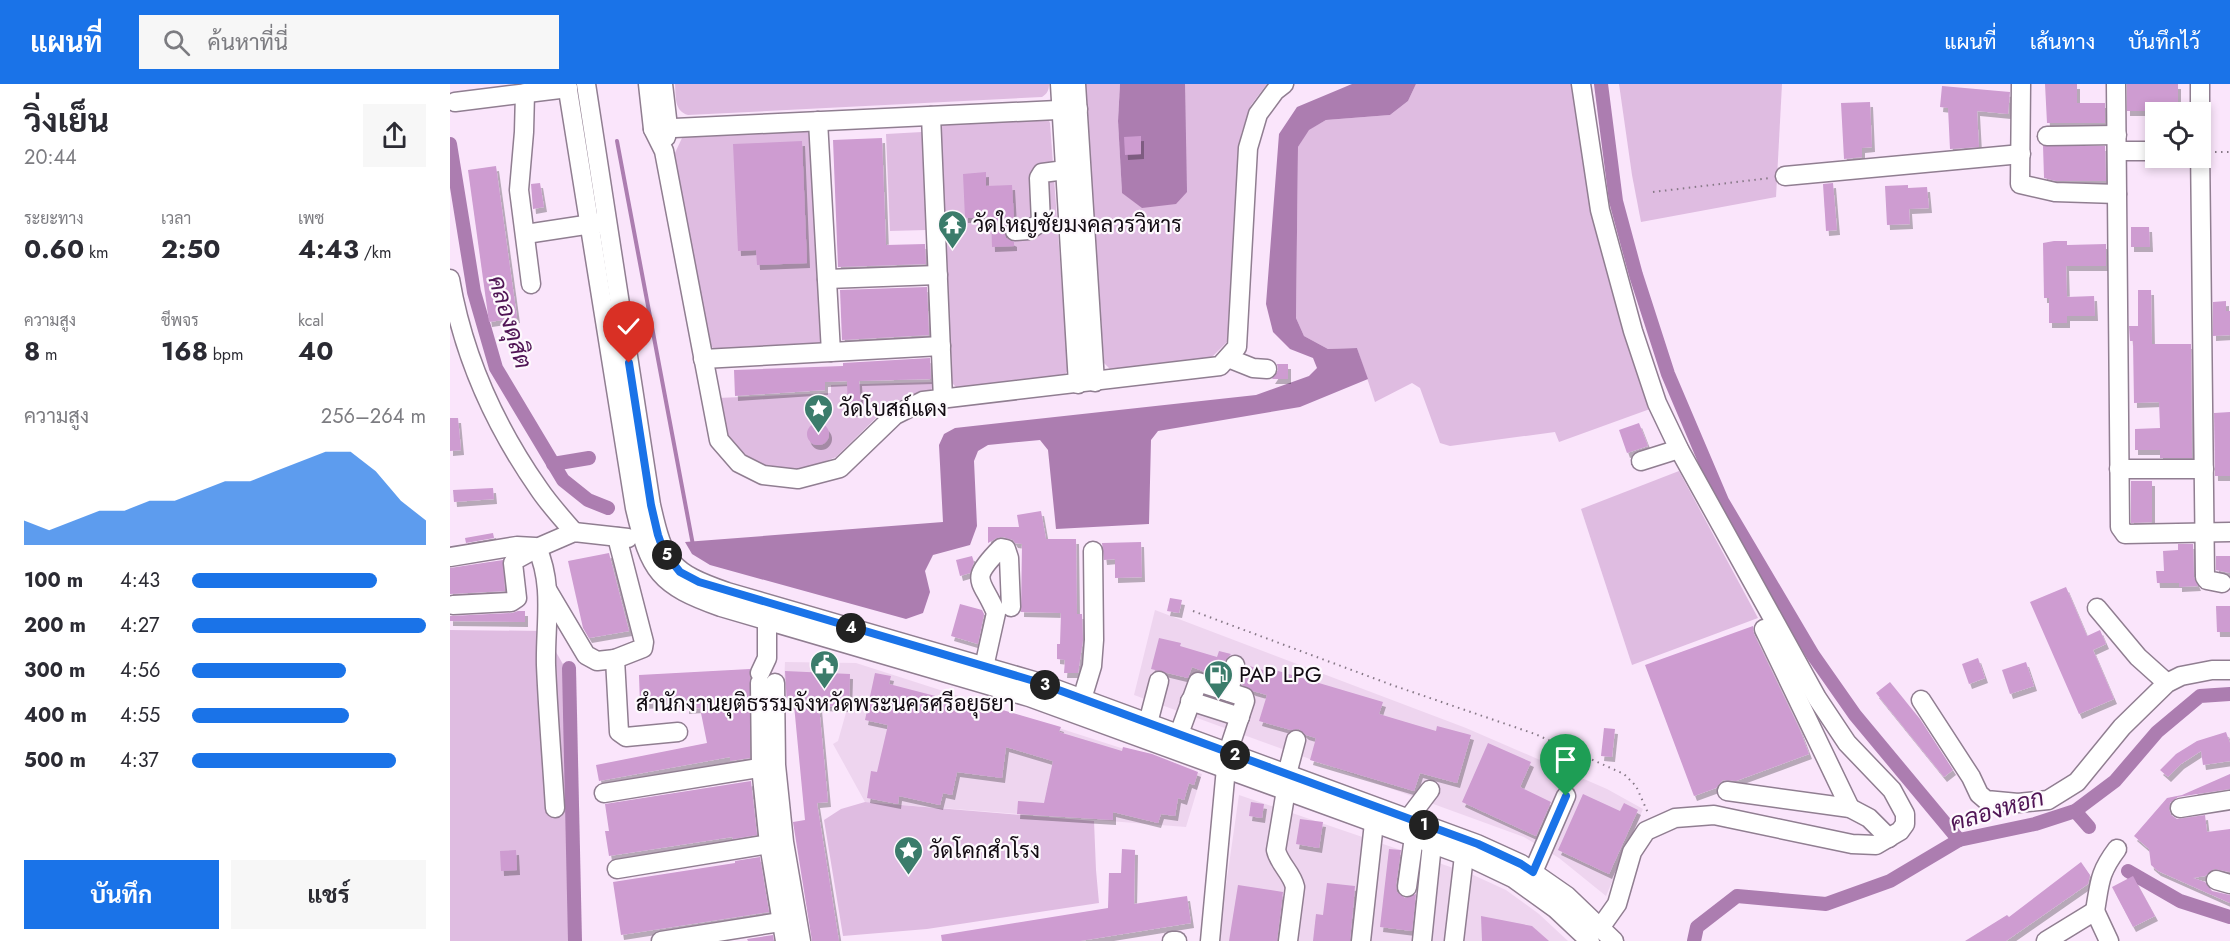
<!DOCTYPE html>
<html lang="th">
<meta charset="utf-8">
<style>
:root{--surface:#fff;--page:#f7f7f7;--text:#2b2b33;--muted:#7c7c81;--accent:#1a73e8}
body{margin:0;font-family:Jost,Sarabun,sans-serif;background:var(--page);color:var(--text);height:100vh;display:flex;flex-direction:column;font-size:22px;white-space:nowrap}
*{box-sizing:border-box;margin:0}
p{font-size:20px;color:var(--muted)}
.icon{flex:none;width:33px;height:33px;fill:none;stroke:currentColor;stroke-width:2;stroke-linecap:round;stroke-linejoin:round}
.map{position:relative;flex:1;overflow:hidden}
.sheet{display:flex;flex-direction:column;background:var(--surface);width:450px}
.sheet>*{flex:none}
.buttons{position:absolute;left:1695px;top:18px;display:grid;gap:12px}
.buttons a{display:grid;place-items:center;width:66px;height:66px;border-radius:0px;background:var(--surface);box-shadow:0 3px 9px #0003;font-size:30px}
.pin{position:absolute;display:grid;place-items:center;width:51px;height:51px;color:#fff;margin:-62px -26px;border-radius:50% 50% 50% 0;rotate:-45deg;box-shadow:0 0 6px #0007}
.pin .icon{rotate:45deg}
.km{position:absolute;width:30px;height:30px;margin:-15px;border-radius:50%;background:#222;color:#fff;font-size:16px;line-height:30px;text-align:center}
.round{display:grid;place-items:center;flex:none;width:63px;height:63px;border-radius:0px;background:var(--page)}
.headline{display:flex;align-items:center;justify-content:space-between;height:102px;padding:0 24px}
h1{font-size:33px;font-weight:700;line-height:45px}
.figures{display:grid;grid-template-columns:repeat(3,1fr);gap:9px;height:102px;padding:6px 24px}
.figures div{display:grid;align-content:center}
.figures b{font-size:26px;font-weight:700}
.figures small{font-size:16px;font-weight:400}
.figures p{font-size:16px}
.chart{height:168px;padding:12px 24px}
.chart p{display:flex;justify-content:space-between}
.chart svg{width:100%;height:108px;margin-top:6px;fill:var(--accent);opacity:.7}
.button{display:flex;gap:12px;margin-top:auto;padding:12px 24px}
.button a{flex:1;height:69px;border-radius:0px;background:var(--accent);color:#fff;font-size:24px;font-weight:700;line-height:69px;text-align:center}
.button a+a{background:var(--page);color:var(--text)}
ul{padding:0 24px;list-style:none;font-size:20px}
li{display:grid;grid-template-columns:96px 72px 1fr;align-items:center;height:45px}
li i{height:15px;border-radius:8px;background:var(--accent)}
header{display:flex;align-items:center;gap:36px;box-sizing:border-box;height:84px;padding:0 30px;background:var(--accent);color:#fff}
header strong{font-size:28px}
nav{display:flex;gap:33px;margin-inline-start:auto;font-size:21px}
.search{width:420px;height:54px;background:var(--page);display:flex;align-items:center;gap:15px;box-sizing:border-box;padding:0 21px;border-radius:0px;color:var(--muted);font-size:22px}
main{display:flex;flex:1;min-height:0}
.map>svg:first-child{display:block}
.built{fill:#eed5ef}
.green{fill:#dfbce1}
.water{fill:#ac7db0}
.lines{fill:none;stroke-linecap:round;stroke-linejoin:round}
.stream{stroke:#ac7db0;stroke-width:4}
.canal{stroke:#ac7db0;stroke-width:14}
.building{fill:#ce9cd1;filter:url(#shadow)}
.minor-casing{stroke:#907e91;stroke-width:21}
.path{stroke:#867886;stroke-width:2;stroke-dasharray:1.5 4.5;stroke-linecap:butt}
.minor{stroke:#fff;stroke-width:18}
.route-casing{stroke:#fff;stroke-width:12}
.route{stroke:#1a73e8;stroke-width:8}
.labels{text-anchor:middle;stroke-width:4.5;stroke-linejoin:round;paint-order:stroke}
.poi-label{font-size:22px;fill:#110a11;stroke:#fdf9fd;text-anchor:start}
.water-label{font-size:24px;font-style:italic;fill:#501555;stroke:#fdf9fd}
</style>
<header>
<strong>แผนที่</strong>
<div class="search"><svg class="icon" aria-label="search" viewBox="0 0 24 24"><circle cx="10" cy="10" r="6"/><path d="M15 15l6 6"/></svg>ค้นหาที่นี่</div>
<nav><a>แผนที่</a><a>เส้นทาง</a><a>บันทึกไว้</a></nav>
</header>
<main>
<section class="sheet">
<div class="headline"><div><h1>วิ่งเย็น</h1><p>20:44</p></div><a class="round"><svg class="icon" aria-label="share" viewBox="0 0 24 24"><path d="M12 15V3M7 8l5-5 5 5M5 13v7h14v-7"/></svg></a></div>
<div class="figures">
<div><p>ระยะทาง</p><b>0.60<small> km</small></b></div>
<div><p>เวลา</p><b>2:50</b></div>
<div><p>เพซ</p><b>4:43<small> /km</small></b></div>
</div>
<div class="figures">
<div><p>ความสูง</p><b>8<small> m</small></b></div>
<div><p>ชีพจร</p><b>168<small> bpm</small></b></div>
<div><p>kcal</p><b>40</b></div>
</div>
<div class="chart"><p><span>ความสูง</span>256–264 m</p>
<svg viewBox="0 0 160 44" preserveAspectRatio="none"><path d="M0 44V34L10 38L20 34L30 30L40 30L50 26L60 26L70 22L80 18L90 18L100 14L110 10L120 6L130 6L140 14L150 26L160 34V44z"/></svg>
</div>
<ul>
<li><b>100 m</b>4:43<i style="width:79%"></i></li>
<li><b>200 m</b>4:27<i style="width:100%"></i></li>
<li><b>300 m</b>4:56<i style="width:66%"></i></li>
<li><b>400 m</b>4:55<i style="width:67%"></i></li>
<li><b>500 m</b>4:37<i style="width:87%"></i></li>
</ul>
<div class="button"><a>บันทึก</a><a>แชร์</a></div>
</section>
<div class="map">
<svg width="1780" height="857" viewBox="0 0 1780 857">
<defs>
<filter id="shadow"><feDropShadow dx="3" dy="5" stdDeviation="0" flood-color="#0004"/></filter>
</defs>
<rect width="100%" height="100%" fill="#fae5fb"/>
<g class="built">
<polygon points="705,526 1016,644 1157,705 1193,725 1156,812 1109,774 1074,753 684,611"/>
<polygon points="335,578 406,579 752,690 736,743 415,718 383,660 388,657 397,625 333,622"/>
<polygon points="789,711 1021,790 1056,806 1089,830 1118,857 768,857"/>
</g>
<g class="green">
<path d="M225,0H599C599,6 597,10 592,13L238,31C224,27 226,13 225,0Z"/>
<polygon points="635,0 670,0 668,37 672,109 735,0 817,0 801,21 791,50 779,256 762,273 660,285 654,279"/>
<polygon points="966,0 1124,0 1141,118 1175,251 1200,325 1109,358 1105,348 1000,362 990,359 970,304 962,299 925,318 907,264 878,265 854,252 846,234 848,63 858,46 876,36 940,31 958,17"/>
<polygon points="1169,0 1332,0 1326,113 1191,138 1182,91"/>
<polygon points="597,33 600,39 618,286 613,293 507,304 501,298 489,47 494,39"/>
<polygon points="358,44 361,47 374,255 369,261 266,266 259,261 223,73 232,54 236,51"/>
<polygon points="472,48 476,146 440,147 436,50"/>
<polygon points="485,298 485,301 478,309 456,313 433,327 386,373 361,383 335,386 308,380 291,367 275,349 268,314 381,309 381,301"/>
<polygon points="1229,387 1308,534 1182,581 1131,425"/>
<polygon points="0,546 94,547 114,582 119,857 0,857"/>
<polygon points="415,718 644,737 646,786 649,819 477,845 393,852 374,736 391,725"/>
</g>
<g class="water">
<polygon points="670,0 735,0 737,108 726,120 692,124 672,109 668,37"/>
<polygon points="902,0 966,0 958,17 940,31 876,36 859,46 848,63 846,234 854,252 878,265 907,264 918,295 850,323 708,347 701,356 699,440 606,445 598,366 590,356 538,361 528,367 524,377 527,442 520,461 483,471 475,487 480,508 473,529 456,535 260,481 242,470 235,458 493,438 489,361 494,350 505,344 806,311 859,292 867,284 863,274 840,265 823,248 816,220 829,50 847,23"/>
</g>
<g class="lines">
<polyline class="stream" points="167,57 243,461"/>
<g class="canal">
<polyline points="1151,0 1166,117 1186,191 1218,290 1272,417 1363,571 1405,631 1509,756"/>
<polyline points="0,60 24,208 46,284 113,396 138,416 158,424"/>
<polyline points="103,380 139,374"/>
<polyline points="119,584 125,857"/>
<polyline points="1625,727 1639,743"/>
<polyline points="1678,787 1730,817 1780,833"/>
<polyline points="1244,857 1247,843 1287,812 1376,820 1440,797 1509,756 1585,740 1625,727 1665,697 1707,648 1750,612 1780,610"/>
</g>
</g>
<g class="building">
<polygon points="1595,0 1627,0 1627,19 1655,19 1655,39 1597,39"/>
<rect x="1677" y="0" width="51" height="27"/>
<polygon points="1492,2 1560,8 1558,30 1527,27 1529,63 1500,65 1498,24 1490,23"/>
<polygon points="1420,18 1422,63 1412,64 1412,73 1394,75 1391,19"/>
<polygon points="691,52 691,70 675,71 674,53"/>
<polygon points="432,54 436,161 475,160 476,180 388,183 383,56"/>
<polygon points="352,57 357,179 307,181 306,166 288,167 283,60"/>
<polygon points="1593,62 1655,62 1656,97 1606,97 1594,94"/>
<polygon points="46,82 67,234 39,238 18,86"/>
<polygon points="536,88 536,102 562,101 564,136 555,142 554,147 556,154 564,158 564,162 542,163 541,133 515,134 513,90"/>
<polygon points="90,99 94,123 83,125 81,100"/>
<polygon points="1383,99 1387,146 1376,147 1373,100"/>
<polygon points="1458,101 1458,104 1477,103 1479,124 1459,125 1460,140 1437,141 1435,102"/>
<polygon points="1681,143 1699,143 1700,163 1681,163"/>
<polygon points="1604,157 1617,157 1617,161 1656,160 1656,182 1616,182 1617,213 1644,212 1645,232 1617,232 1617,239 1599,239 1599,214 1594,214 1593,159"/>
<polygon points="477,203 479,251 392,256 390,206"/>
<polygon points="1688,206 1701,206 1702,260 1741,260 1742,374 1710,374 1710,366 1685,366 1685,345 1710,344 1709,318 1684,319 1683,257 1680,257 1679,242 1688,242"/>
<polygon points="1776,217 1776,227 1780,227 1780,251 1763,252 1763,218"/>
<polygon points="480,274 481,295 409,297 411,328 398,328 397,297 375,298 375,306 285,312 284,286 393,282 393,279"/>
<polygon points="827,280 838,280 838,295 822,295 828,286"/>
<polygon points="1780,328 1780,392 1765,392 1764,329"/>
<polygon points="0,334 8,334 11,366 0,367"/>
<circle cx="368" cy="350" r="11"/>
<polygon points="1189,339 1198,362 1177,369 1169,346"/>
<polygon points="1681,397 1702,397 1702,438 1681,439"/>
<polygon points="43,404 44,415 4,418 3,406"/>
<polygon points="591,427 596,455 626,455 627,530 632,530 633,556 628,589 614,589 615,576 607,575 607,560 610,560 611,529 571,528 572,460 565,459 563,456 553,453 547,454 538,459 538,443 569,443 567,431"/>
<polygon points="43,449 44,454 16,459 15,454"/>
<polygon points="691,458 692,493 665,494 665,475 654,476 652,459"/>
<polygon points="1728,460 1743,460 1744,493 1748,502 1729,503 1729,499 1707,499 1706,487 1714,487 1713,467 1728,466"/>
<polygon points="159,469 179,547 139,554 133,544 118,477"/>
<polygon points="522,472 524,478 520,489 510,492 506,476"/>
<polygon points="1766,472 1780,472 1780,489 1766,486"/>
<polygon points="53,476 55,507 0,510 0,484"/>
<polygon points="1616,503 1637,552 1650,546 1656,560 1643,566 1664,615 1629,630 1580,518"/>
<polygon points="720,514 732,516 729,529 717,527"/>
<polygon points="510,520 532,526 534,530 528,560 501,552"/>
<polygon points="1766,522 1780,522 1780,548 1767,548"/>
<polygon points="68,527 75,527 75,538 0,537 0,532 62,529"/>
<polygon points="1303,542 1304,550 1350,646 1359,670 1286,697 1273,696 1266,704 1244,712 1195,581"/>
<polygon points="709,554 731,559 730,562 767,573 769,567 781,570 774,578 771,594 742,583 738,594 701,585"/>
<polygon points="1528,574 1535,594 1519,600 1512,580"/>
<polygon points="1576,578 1584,602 1560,610 1552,586"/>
<polygon points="796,581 824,589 825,586 933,618 929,630 986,647 987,642 1021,651 1007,699 970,689 964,707 860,676 866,654 856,651 849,645 841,646 809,637 817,611 803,607 792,601"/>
<polygon points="300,585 300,674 280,677 280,673 149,697 146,681 257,659 250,624 236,625 236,618 190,620 189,591"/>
<polygon points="335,587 400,590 399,623 369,622 378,718 367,719 389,857 362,857 343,738 355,736 344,621 337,621"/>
<polygon points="425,589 441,592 439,600 524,622 525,618 611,643 609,648 672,667 673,663 702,670 748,688 744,701 739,699 734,716 728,714 725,732 711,730 708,739 663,728 663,736 567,730 568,717 594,719 603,677 556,663 552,694 507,688 502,711 493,709 490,721 449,712 448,720 417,714 421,687 427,688 438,641 415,636"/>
<polygon points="1440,598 1470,635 1503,686 1494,693 1426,609"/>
<polygon points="1154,644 1165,645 1162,673 1151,672"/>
<polygon points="1776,648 1780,659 1780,677 1753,681 1751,667 1731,680 1718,693 1710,686 1726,670 1747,657"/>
<polygon points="1038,659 1081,678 1070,703 1101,718 1086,752 1012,718"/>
<polygon points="1780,690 1780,705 1728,713 1720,719 1719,725 1721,731 1727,735 1755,731 1757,748 1780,745 1780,788 1764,785 1755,792 1743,794 1755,798 1762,807 1780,811 1780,819 1708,787 1701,781 1699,765 1684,752 1717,714 1732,711"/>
<polygon points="301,697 307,751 283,755 282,753 159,772 155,747 159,747 155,720"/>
<polygon points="1133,710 1170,727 1174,719 1188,726 1159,790 1108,766"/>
<polygon points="801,718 814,720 812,734 799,732"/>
<polygon points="850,735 873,738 869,764 846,760"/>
<polygon points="672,765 685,766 684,820 737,812 741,839 630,857 492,857 491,851 658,824 659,789 671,789"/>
<polygon points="939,765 951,766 946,801 947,808 955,814 966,810 962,847 930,843"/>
<polygon points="66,766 67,786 51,787 50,767"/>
<polygon points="310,773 319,828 171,851 163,798 285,779 285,777"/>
<polygon points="1631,778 1640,791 1638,800 1569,848 1556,857 1515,857 1557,831 1559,833"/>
<polygon points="1683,792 1705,832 1683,843 1662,803"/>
<polygon points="877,799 905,802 900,857 863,857 866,830 873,831"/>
<polygon points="788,801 833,808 827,857 779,857"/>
<polygon points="1031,832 1082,842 1099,857 1032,857"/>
<polygon points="323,851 324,857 298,857 297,855"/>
</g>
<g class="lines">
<defs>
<g id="minor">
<path d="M117,0L185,424C200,488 209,501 271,523L579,613L1021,774L1063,794L1106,825L1140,857"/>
<path d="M136,0L201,421C214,479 220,488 277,508L584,597L1027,760L1071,780L1117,812L1164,857"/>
<polyline points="198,0 203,45 214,67 269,356 289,379 313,391 348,395 390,384 445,331 473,317 770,282 787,263 798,64 808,30 825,7 834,0"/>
<polyline points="213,0 218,43 216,53"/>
<polyline points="610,0 628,300"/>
<polyline points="626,0 645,298"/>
<polyline points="1131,0 1150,126 1183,247 1207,319 1229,365 1367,614 1397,659 1442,706 1455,730 1455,740 1450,747 1426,761 1402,760 1264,731 1225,734 1196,747 1182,768 1167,820 1150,844"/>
<polyline points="1571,0 1570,100 1605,108 1667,110"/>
<polyline points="1666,0 1670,443 1675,450 1780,448"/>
<polyline points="1750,0 1750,28"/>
<polyline points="75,9 74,48 69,106 81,200"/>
<polyline points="5,18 118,4"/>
<polyline points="481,32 493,315"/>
<polyline points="368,37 381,268"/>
<polyline points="203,45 628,25"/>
<polyline points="1597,52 1667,51"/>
<polyline points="1750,61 1755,493 1757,496 1772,499"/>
<polyline points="1667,67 1706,67"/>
<polyline points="1335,92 1571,70"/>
<polyline points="565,147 579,146 591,138 589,94 592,89 615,86"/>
<polyline points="76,150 148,139"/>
<path d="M0,195C13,271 45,342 89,405C99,420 112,434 124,448"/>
<polyline points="377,195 488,191"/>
<polyline points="778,274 803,284 817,285"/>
<polyline points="253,275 491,262"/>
<polyline points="1191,377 1229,365"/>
<polyline points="1669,385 1754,385"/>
<polyline points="167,453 194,558 193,564 165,575 169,648 176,653 228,648"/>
<path d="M87,464C104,501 95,542 96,581C98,629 102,676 105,724"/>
<polyline points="0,473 67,462 85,463"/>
<polyline points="98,507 136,571 147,577 165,575"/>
<polyline points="3,521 61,518 67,514 63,479 65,476 87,464 124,448 178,454"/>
<polyline points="1647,524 1688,573 1717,599"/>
<polyline points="1314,545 1400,724"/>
<path d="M534,583L546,529C532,494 517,498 551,464L556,465L559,474L561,523"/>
<polyline points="310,589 317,574 317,537"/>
<polyline points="310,599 311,683 319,760 335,857"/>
<polyline points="325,599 326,681 334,758 351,857"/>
<polyline points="779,608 785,581"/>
<polyline points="632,615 642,582 644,556 643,467"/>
<polyline points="1471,616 1521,693 1529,710 1536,716 1568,719 1598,716 1627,698 1672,643 1717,599 1731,592 1762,586 1780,586"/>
<polyline points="740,617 790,633"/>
<polyline points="698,639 709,597"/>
<polyline points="729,650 748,598 794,613 795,617 778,668"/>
<polyline points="837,690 846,656"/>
<path d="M836,706L826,766C829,780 842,789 845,803L838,857"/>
<polyline points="1277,707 1400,724 1419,734 1439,754"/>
<polyline points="154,709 321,682"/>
<polyline points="1730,724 1780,716"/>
<polyline points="958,735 980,706"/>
<polyline points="167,785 331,758"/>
<polyline points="1083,788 1116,712"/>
<polyline points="1766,796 1780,800"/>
<polyline points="957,803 964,753"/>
<path d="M1645,827C1650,798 1649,789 1667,765"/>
<polyline points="211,857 343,836"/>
<polyline points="722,857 727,857"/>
<polyline points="760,857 776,684"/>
<polyline points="911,857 924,739"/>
<polyline points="972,857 982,760"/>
<polyline points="1004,857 1014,772"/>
<polyline points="1596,857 1645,827 1659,857"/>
</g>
</defs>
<use href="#minor" class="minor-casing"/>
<g class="path">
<polyline points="1765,68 1780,68"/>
<polyline points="1203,108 1320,94"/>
<polyline points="743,527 942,601 1085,650 1174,690 1186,702 1198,729"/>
</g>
<use href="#minor" class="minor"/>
</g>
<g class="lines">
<defs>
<polyline id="route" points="179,279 201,421 208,451 214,468 230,488 249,498 584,597 1028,760 1071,780 1083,788 1116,712"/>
</defs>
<use href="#route" class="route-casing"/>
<use href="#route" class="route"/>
</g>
<defs>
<symbol id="temple-pin" viewBox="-11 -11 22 30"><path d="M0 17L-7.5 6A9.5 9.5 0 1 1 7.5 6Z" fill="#3b7c6b" stroke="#fdf9fd"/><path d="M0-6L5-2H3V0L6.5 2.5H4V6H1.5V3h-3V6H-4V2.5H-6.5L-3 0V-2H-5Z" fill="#fff"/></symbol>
<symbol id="sight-pin" viewBox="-11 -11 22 30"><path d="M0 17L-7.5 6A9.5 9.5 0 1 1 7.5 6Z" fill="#3b7c6b" stroke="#fdf9fd"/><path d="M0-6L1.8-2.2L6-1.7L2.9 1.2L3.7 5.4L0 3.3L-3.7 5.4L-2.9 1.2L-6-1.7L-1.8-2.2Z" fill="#fff"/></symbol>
<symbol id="civic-pin" viewBox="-11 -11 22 30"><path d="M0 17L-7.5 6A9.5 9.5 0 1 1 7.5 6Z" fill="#3b7c6b" stroke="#fdf9fd"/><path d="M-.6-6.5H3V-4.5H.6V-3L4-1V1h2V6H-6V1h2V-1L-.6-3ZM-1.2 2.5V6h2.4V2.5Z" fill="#fff"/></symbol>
<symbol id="fuel-pin" viewBox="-11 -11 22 30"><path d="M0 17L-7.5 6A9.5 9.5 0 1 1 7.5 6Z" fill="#3b7c6b" stroke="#fdf9fd"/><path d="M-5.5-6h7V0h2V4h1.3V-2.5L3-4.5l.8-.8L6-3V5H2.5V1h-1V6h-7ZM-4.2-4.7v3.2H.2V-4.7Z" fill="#fff"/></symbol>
</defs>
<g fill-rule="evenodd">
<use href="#temple-pin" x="486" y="124" width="33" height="45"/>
<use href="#sight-pin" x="352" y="308" width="33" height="45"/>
<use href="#civic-pin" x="358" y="564" width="33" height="45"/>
<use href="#fuel-pin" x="752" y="574" width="33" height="45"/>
<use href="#sight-pin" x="442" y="750" width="33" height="45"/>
</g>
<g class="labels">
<g class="poi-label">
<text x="523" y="148">วัดใหญ่ชัยมงคลวรวิหาร</text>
<text x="389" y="332">วัดโบสถ์แดง</text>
<text x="789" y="598">PAP LPG</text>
<text x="375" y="627" text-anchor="middle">สำนักงานยุติธรรมจังหวัดพระนครศรีอยุธยา</text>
<text x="479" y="774">วัดโคกสำโรง</text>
</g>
<g class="water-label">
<text transform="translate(60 238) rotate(73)" y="8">คลองดุสิต</text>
<text transform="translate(1547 726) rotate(-16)" y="8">คลองหอก</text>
</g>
</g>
</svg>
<div class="buttons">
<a><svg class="icon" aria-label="locate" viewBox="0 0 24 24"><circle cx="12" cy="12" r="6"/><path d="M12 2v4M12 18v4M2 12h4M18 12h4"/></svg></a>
</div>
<div class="pin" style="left:1116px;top:712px;background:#1e9e55"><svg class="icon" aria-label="arrive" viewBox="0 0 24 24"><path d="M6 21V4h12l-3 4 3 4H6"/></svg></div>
<div class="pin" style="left:179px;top:279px;background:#d93025"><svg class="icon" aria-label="check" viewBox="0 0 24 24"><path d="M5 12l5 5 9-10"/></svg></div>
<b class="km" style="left:974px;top:741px">1</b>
<b class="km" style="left:785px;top:671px">2</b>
<b class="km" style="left:595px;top:601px">3</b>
<b class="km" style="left:401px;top:544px">4</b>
<b class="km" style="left:217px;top:471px">5</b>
</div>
</main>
